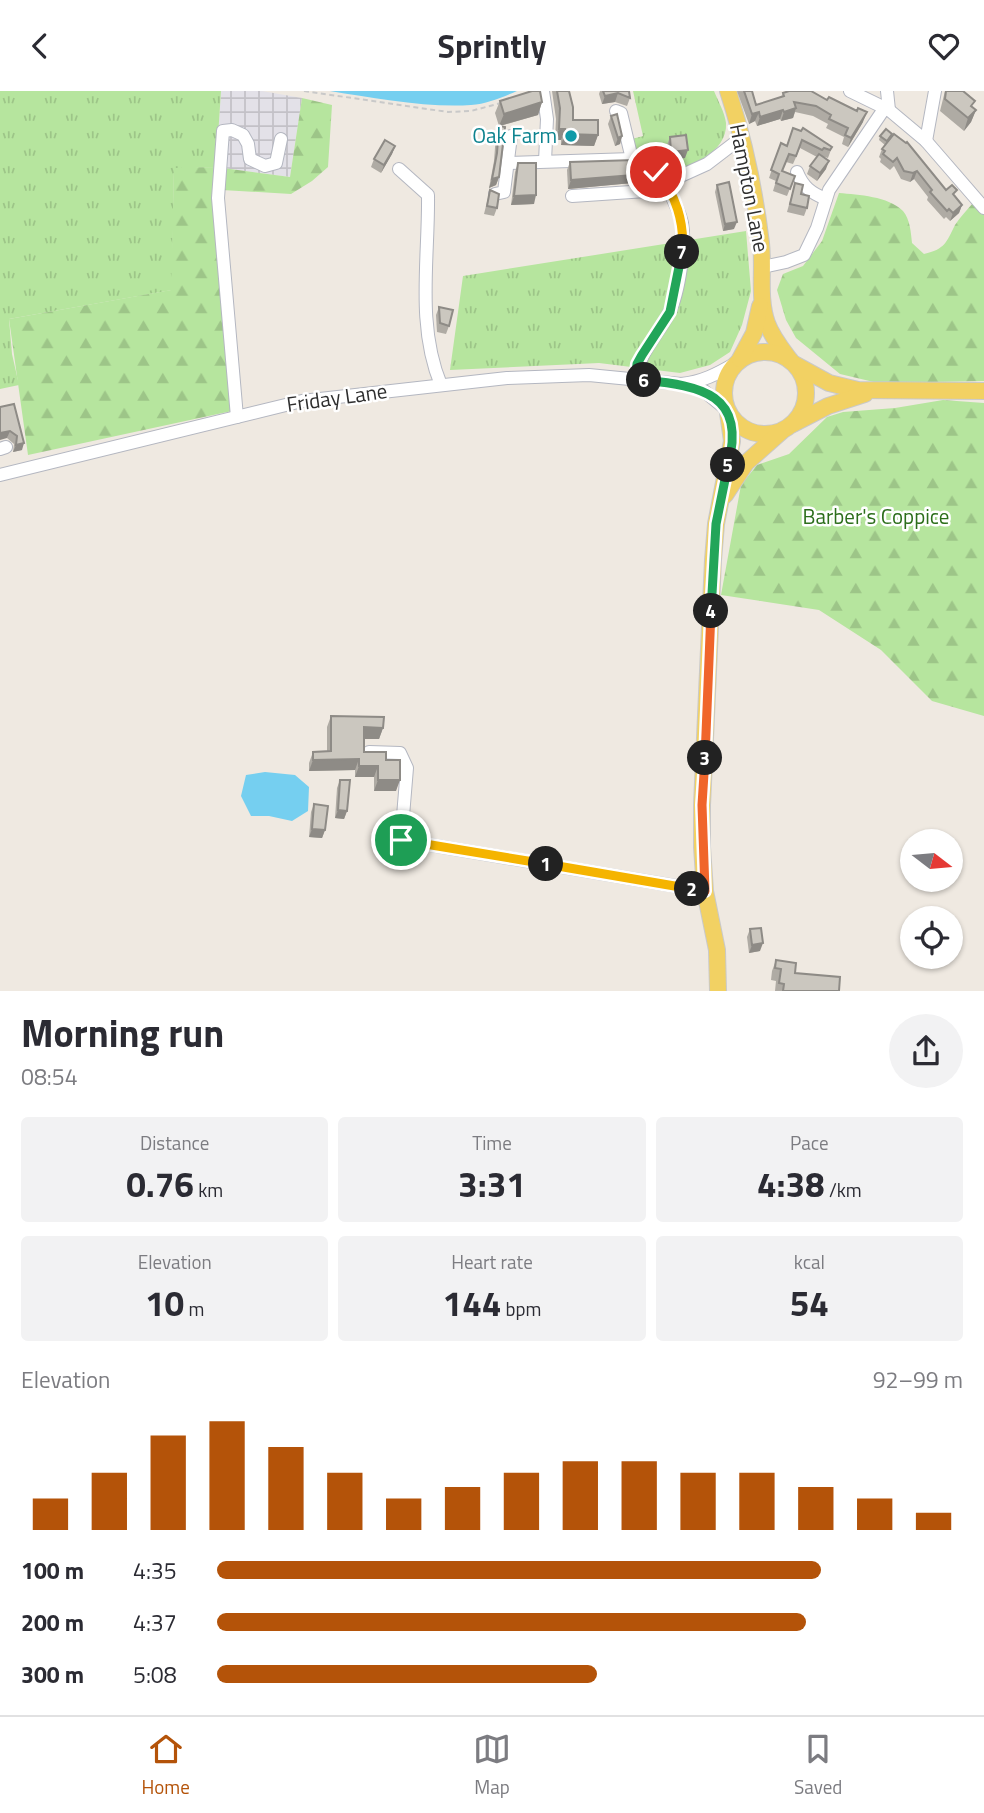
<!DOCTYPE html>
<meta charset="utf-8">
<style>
:root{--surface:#fff;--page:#f2f2f3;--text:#2b2b33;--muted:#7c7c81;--line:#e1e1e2;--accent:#b45309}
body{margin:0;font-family:"Titillium Web",sans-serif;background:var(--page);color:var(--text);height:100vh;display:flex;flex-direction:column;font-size:26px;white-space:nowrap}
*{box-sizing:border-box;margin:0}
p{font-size:23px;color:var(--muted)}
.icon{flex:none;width:38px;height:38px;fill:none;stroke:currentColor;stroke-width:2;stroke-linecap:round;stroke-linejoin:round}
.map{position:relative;height:900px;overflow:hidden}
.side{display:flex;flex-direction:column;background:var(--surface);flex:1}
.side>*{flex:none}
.needle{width:46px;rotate:106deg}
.tools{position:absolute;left:900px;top:738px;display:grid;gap:14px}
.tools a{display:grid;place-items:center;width:63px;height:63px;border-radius:50%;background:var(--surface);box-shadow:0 2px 5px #0004;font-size:35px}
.pin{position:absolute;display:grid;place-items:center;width:60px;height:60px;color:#fff;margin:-30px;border:4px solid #fff;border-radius:50%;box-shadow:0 2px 7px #0007}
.km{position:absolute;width:35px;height:35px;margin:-18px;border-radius:50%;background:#222;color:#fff;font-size:19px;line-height:35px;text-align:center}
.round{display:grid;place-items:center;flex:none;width:74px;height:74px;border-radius:37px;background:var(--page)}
.summary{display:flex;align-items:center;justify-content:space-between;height:119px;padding:0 21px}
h1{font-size:38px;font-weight:700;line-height:52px}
.stats{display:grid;grid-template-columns:repeat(3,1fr);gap:10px;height:119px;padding:7px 21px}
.stats div{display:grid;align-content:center;border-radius:7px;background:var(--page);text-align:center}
.stats b{font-size:35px;font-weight:700}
.stats small{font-size:19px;font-weight:400}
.stats p{font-size:19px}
.chart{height:196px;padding:14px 21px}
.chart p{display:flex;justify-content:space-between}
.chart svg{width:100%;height:126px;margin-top:7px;stroke:var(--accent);stroke-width:6}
ul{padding:0 21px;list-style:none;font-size:23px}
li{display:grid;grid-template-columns:112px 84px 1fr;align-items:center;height:52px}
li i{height:18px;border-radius:9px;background:var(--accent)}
header{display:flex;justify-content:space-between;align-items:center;height:91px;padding:0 21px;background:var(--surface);font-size:32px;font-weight:700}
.tabs{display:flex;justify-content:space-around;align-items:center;height:98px;border-top:2px solid var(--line);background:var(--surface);font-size:19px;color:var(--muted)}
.tabs a{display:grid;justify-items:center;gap:4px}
.tabs .selected{color:var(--accent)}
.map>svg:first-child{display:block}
.industrial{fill:url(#industrial-grid)}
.grass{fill:url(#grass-tufts)}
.forest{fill:url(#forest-firs)}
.water{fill:#75cff0}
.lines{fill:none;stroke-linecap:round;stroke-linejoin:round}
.minor-casing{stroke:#b4b7c1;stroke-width:14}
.major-casing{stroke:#c9c9c9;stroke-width:18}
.path{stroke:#c9c9c9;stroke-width:2;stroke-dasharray:5 3.5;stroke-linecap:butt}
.minor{stroke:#fff;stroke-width:12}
.major{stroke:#f2d163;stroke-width:16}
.wall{fill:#afaba4}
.shaded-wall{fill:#8e8b86}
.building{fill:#cbc7bf;stroke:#8e8b86;stroke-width:2}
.split-1-casing{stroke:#fff;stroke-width:14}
.split-2-casing{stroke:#fff;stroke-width:14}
.split-3-casing{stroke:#fff;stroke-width:14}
.split-4-casing{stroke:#fff;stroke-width:14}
.split-5-casing{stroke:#fff;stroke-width:14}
.split-6-casing{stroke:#fff;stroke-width:14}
.split-7-casing{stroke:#fff;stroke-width:14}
.split-8-casing{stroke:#fff;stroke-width:14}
.split-1{stroke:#f5b400;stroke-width:9}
.split-2{stroke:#f5b400;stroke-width:9}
.split-3{stroke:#f0652b;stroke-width:9}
.split-4{stroke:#f0652b;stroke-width:9}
.split-5{stroke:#22a559;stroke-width:9}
.split-6{stroke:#22a559;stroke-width:9}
.split-7{stroke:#22a559;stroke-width:9}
.split-8{stroke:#f5b400;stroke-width:9}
.culture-dot{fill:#0f9aa8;stroke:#fff;stroke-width:2.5}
.labels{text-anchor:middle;stroke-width:5;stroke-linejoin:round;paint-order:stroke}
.culture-label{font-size:21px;fill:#0d838f;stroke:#fff;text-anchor:end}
.street-label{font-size:21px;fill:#2e2e2e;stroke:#fff}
.park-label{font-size:21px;fill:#2c6e1b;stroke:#fff}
</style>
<header><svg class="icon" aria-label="back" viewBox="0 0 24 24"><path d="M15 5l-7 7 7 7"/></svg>Sprintly<svg class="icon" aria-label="heart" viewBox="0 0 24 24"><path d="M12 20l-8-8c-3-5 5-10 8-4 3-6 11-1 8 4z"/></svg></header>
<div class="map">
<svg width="984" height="900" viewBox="0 0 984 900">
<defs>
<pattern id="industrial-grid" width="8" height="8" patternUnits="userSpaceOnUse" patternTransform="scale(1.75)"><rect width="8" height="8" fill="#e3e1e8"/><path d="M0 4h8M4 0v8" fill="none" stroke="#c3c1c7"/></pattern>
<pattern id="grass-tufts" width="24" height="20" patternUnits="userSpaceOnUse" patternTransform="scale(1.75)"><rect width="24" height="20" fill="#b6e59e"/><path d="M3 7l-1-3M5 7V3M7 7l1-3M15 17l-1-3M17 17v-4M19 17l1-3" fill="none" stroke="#9dc588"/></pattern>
<pattern id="forest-firs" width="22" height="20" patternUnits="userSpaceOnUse" patternTransform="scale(1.75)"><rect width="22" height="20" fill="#b6e59e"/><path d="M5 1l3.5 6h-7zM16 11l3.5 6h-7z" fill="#9dc588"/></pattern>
</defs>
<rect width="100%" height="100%" fill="#efe9e1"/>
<polygon class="industrial" points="221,0 262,0 302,7 290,86 216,76"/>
<g class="grass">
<polygon points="0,0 221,0 216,76 174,78 172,199 9,228 12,263 19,294 0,298"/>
<path d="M633,0H714C718,10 725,22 726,32C728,62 688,77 665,83L637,63L632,48L643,45Z"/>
<polygon points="746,140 751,200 742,234 730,261 710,274 680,282 599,272 450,279 463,185"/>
</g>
<g class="forest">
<polygon points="302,7 332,14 328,76 312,90 291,103 222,99 241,318 28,364 9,228 171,199 174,77 216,76 290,86"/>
<path d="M839,102C859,104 888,105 903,120C910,128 911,142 912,152L924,163C945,158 946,152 955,134C960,126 967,119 973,112L984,124V290L878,292L840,283L796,247L786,229L777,199L783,183L803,175L822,150Z"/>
<polygon points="943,309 984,312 984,625 932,610 881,559 819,519 721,504 741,394 757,374 789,363 827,326 843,321 895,317"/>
</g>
<g class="water">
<path d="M330,0H517C503,6 487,13 471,14C428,17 373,7 330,0Z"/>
<polygon points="265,681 295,684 309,696 308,720 292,730 269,725 251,725 241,705 246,684"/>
</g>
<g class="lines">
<defs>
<g id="minor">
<polyline points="543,0 547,28 545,70"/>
<polyline points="850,0 889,19 926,50 984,117"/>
<polyline points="887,0 889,19"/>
<polyline points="616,20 621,22 632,68"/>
<polyline points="926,50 935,0"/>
<polyline points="509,72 632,68 644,69 665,92 707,73 741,47"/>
<path d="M399,78L428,104C429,167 416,234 441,294"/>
<path d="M797,81C803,96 811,102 826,108"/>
<polyline points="495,103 504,101 511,45"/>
<path d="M572,105L646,100L665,92C671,104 679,118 682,132C686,154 679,202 669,222C657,245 639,262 635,288"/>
<polyline points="763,176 786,171 804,164 817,137 829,99 884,18"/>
<polyline points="684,294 704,300 726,318"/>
<polyline points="237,326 218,107 223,40 232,39 243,44 248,53 250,68 265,75 276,72 281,48"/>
<polyline points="0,358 6,356"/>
<path d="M0,384L302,310L507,287L589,284L681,293C702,291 717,283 736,272"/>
<polyline points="369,661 400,662 407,677 401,749 705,800"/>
</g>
<g id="major">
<path d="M728,0C744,49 755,101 761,152C764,178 758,207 767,232C772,246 781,257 790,269"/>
<circle cx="765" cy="302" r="41"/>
<polyline points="740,268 754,242 760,215"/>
<polyline points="796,274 829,292 858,299 984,300"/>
<polyline points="793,333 828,315 865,303"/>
<polyline points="725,404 746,372 782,340"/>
<polyline points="718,900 717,859 705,800 702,756 702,714 713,469 716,433 732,350 728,322"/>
</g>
</defs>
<use href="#minor" class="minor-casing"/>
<use href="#major" class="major-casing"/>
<polyline class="path" points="304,0 448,21 471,20 501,12"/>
<use href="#minor" class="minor"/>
<use href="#major" class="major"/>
</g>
<g class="wall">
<polygon points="552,0 569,0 573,29 598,44 594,55 561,54 561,49 555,49 556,28"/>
<polygon points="600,0 629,0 630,7 627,15 615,11 602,13 599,3"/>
<polygon points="737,0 752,0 756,14 781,6 783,2 863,31 848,56 842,53 844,46 826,37 828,33 813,25 795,21 793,27 781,30 780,28 757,35 755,30 749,33"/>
<polygon points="945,0 963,0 972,16 976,19 971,31 964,40 940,20"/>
<polygon points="500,10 542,11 538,24 500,35 499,86 496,94 489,97 494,70 496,43 499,35 495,22"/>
<polygon points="611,25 622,45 620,53 615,55 608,33"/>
<polygon points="793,37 832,56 828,67 821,65 826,78 817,90 807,83 810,75 817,66 800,57 793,73 786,71 782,80 795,85 787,105 773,100 776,90 769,87 781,52 787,55"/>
<polygon points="880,45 891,47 946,99 955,105 962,114 959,122 950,130 946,126 944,128 927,109 928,106 914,88 910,91 901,88 894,75 890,79 880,71 881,68 879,66 882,58 885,54 879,49"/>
<polygon points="670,46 685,67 668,69 667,54"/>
<polygon points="395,55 392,63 381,82 371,76 374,68"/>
<polygon points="570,71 643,91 568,98 567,79"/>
<polygon points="518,72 534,113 511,114 515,81"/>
<polygon points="795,92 807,117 804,125 787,121"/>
<polygon points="717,94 734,138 723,140 715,101"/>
<polygon points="490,99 497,117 494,125 484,123"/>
<polygon points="439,216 449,235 446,243 437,241 436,224"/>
<polygon points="14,313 22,359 13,361 14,353 7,347"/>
<polygon points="331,625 383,637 379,648 364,648 364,661 386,669 396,700 374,700 374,686 355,686 355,679 309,680 309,672 313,661 327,660 327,636"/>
<polygon points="340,689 347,720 344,728 335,727 337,697"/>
<polygon points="314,713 325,739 322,747 309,746 311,721"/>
<polygon points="750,838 760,860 749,862 747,846"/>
<polygon points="776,869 795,882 839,900 775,900 776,890 771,889 772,880"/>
</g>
<g class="shaded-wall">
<polygon points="618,2 615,11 602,13 605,5"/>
<polygon points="542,11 538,24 499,35 504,23"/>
<polygon points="796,17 793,27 781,30 784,21"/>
<polygon points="783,19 780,28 757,35 760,26"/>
<polygon points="976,19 971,31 964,40 968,27"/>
<polygon points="759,21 755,30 749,33 752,23"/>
<polygon points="867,21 863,31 848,56 851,47"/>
<polygon points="559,38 565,38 561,49 555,49"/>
<polygon points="565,43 598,44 594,55 561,54"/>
<polygon points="622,45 620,53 615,55 618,47"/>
<polygon points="395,55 392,63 381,82 384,74"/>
<polygon points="688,59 685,67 668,69 671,61"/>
<polygon points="829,70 826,78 817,90 820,82"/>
<polygon points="917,80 914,88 910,91 913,82"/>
<polygon points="646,83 643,91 568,98 571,89"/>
<polygon points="499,86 496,94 489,97 492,88"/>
<polygon points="536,104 534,113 511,114 514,105"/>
<polygon points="962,114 959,122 950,130 953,122"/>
<polygon points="737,131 734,138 723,140 725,133"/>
<polygon points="10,340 7,347 0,349 0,342"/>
<polygon points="24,352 22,359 13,361 16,354"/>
<polygon points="364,636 383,637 379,648 360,648"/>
<polygon points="359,668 355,679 309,680 313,669"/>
<polygon points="359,675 378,675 374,686 355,686"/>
<polygon points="378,689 400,689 396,700 374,700"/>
<polygon points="338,719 347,720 344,728 335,727"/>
<polygon points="312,738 325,739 322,747 309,746"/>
<polygon points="763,852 760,860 749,862 752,854"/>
</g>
<g class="building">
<polygon points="532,0 540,0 542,11 504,23 500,10"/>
<polygon points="557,0 569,0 573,16 573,29 598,29 598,44 565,43 565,38 559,38 560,17"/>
<polygon points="603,0 629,0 630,7 618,2 605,5"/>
<polygon points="744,0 752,0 756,14 784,5 783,2 789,0 811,0 827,9 829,6 857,20 858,17 867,21 851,47 845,44 848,37 829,28 831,24 816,15 794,11 796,17 784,21 783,19 760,26 759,21 752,23"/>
<polygon points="946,0 963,0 975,10 971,15 976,19 968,27 945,8"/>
<polygon points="617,23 622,45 618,47 611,25"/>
<polygon points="499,35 505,36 499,86 492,88 497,62"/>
<polygon points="793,37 801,40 803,37 832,56 830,59 824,57 822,59 802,49 796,65 789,63 782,80 795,85 790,98 776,92 779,83 771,79 781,52 787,55"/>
<polygon points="886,38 892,43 887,50 880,45"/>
<polygon points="894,43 906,52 907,51 946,99 952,94 957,99 953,103 962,114 953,122 949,118 947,120 930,101 932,99 917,80 913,82 904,80 897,67 893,71 883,63 885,60 882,58"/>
<polygon points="686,44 688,59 671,61 670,46"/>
<polygon points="385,49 395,55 384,74 374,68"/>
<polygon points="819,63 829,70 820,82 810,75"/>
<polygon points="635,69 645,72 646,83 571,89 570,71"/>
<polygon points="518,72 536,72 536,104 514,105"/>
<polygon points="729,91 737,131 725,133 717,94"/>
<polygon points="795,92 803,94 801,103 809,105 807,117 790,113"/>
<polygon points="490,99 499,103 497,117 487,115"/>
<polygon points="439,216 453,219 449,235 440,232"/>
<polygon points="14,313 24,352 16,354 17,345 10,340 0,342 0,316"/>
<polygon points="331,625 384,626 383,637 364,636 364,661 386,661 386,669 400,669 400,689 378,689 378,675 359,675 359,668 313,669 313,661 331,660"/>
<polygon points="340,689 350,689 347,720 338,719"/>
<polygon points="314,713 328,715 325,739 312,738"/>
<polygon points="761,837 763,852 752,854 750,838"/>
<polygon points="776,869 796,872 795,882 840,886 839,900 783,900 784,893 779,892 781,878 775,877"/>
</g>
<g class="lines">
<defs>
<polyline id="split-1" points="401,749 546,773"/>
<polyline id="split-2" points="546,773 692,798"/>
<polyline id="split-3" points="692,798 705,800 702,714 705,667"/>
<polyline id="split-4" points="705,667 711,520"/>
<polyline id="split-5" points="711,520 716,433 728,374"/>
<path id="split-6" d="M644,289C701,295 747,303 728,374"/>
<polyline id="split-7" points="644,289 635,288 637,273 642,264 670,221 682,161"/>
<path id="split-8" d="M656,81C676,102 685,133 682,161"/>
</defs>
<use href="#split-1" class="split-1-casing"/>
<use href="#split-2" class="split-2-casing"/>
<use href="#split-3" class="split-3-casing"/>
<use href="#split-4" class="split-4-casing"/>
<use href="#split-5" class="split-5-casing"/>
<use href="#split-6" class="split-6-casing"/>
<use href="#split-7" class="split-7-casing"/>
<use href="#split-8" class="split-8-casing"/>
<use href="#split-1" class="split-1"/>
<use href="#split-2" class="split-2"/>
<use href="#split-3" class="split-3"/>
<use href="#split-4" class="split-4"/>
<use href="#split-5" class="split-5"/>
<use href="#split-6" class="split-6"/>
<use href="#split-7" class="split-7"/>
<use href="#split-8" class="split-8"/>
</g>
<circle class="culture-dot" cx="571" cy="45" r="7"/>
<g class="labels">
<g class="culture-label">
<text x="557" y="52">Oak Farm</text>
</g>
<g class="street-label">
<text transform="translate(749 97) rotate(79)" y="7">Hampton Lane</text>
<text transform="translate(337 307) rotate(-8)" y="7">Friday Lane</text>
</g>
<g class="park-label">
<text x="876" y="433">Barber's Coppice</text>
</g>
</g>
</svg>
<div class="tools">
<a><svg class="needle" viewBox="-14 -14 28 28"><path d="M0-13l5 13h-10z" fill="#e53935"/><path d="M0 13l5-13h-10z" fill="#7c7c81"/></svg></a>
<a><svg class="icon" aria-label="locate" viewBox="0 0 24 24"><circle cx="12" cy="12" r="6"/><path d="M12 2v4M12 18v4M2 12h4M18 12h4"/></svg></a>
</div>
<div class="pin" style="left:401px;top:749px;background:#1e9e55"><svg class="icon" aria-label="arrive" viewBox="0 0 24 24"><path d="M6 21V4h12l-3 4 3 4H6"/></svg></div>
<div class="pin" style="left:656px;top:81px;background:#d93025"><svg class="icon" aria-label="check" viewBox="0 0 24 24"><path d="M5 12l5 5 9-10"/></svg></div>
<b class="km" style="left:546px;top:773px">1</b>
<b class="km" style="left:692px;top:798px">2</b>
<b class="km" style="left:705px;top:667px">3</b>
<b class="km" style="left:711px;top:520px">4</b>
<b class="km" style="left:728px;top:374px">5</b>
<b class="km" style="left:644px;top:289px">6</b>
<b class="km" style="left:682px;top:161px">7</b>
</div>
<section class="side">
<div class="summary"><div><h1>Morning run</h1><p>08:54</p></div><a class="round"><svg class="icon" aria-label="share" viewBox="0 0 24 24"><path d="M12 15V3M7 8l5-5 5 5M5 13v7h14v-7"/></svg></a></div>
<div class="stats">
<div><p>Distance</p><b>0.76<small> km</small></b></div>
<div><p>Time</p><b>3:31</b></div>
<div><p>Pace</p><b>4:38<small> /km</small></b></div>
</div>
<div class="stats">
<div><p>Elevation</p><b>10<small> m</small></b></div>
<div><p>Heart rate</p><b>144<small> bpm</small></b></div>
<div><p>kcal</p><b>54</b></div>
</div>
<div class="chart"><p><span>Elevation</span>92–99 m</p>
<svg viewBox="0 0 160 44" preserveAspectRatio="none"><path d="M5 44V33M15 44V24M25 44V11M35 44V6M45 44V15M55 44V24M65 44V33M75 44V29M85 44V24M95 44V20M105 44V20M115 44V24M125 44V24M135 44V29M145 44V33M155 44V38"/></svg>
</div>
<ul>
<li><b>100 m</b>4:35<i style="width:81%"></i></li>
<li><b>200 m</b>4:37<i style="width:79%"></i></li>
<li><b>300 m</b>5:08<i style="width:51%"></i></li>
</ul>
</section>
<nav class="tabs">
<a class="selected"><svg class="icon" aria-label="home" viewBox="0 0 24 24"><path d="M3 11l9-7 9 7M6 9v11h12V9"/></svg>Home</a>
<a><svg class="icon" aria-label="map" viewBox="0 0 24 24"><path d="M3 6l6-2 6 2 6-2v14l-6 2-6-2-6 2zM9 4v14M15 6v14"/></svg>Map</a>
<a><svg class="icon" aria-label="saved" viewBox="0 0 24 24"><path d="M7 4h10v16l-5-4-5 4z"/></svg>Saved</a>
</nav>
